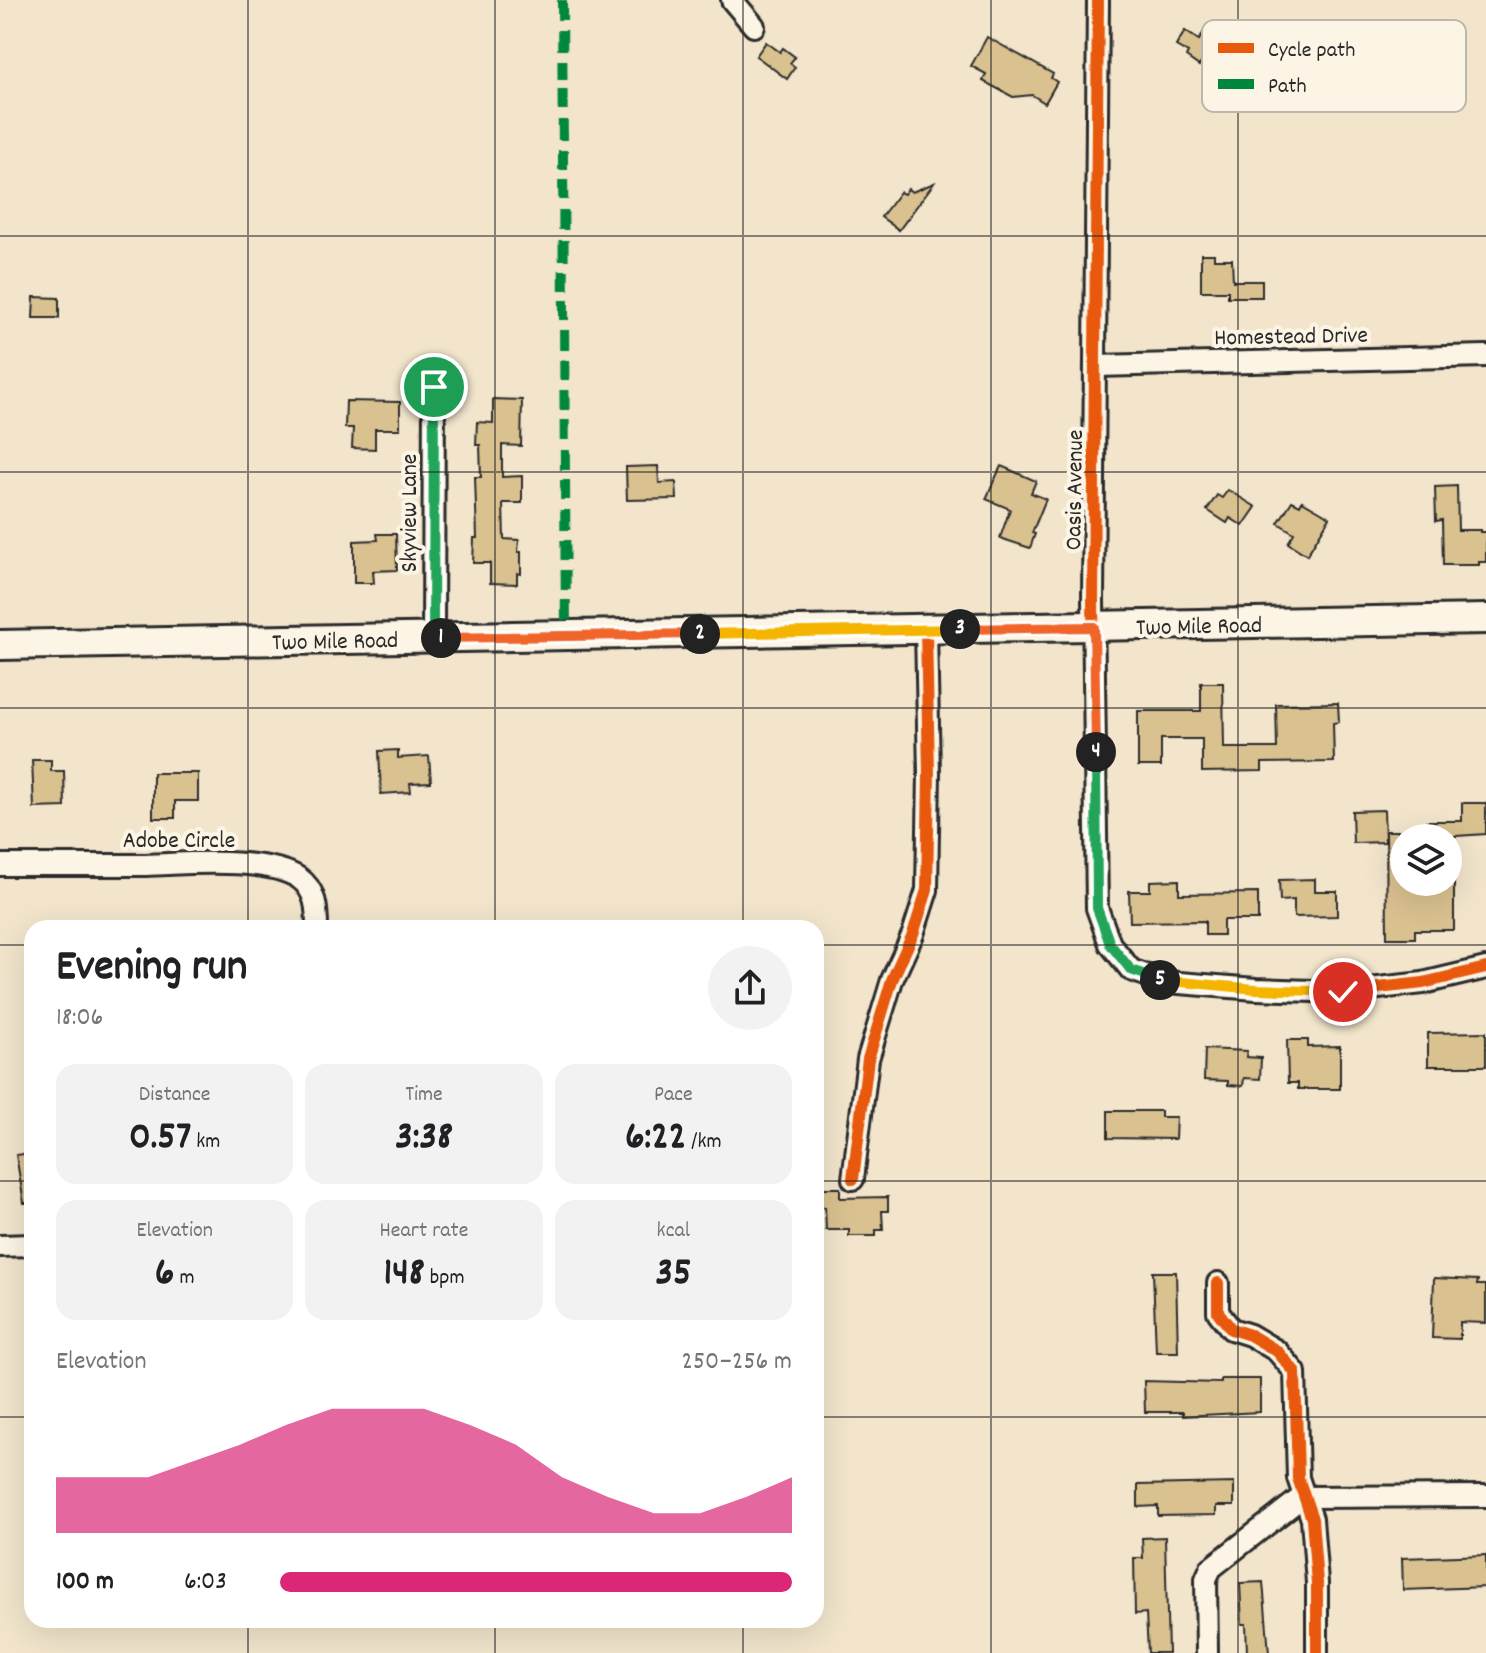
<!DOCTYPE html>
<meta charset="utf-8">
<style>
:root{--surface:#fff;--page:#f2f2f2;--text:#202124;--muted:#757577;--accent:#db2777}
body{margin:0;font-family:Dekko,sans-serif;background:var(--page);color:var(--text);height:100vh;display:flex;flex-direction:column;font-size:30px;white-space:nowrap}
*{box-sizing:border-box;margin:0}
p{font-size:26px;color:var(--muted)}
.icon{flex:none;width:44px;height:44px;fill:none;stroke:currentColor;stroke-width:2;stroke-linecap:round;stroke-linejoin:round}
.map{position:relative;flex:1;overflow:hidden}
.sheet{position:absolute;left:24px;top:920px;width:800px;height:708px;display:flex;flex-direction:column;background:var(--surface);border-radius:24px;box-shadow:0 8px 32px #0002}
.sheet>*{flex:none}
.buttons{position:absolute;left:1390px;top:824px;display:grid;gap:16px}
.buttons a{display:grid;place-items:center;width:72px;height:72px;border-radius:50%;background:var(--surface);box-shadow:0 8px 32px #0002;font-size:40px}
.pin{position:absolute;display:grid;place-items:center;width:68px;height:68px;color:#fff;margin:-34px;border:4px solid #fff;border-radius:50%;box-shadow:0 2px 8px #0007}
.km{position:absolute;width:40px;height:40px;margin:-20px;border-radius:50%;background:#222;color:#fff;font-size:22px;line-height:40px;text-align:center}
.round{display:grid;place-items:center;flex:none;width:84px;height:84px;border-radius:42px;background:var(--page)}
.overview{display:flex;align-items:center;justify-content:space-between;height:136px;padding:0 32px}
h1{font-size:44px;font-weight:800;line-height:60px}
.stats{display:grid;grid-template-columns:repeat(3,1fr);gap:12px;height:136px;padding:8px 32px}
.stats div{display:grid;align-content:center;border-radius:20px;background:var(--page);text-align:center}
.stats b{font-size:40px;font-weight:800}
.stats small{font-size:22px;font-weight:400}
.stats p{font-size:22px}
.chart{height:224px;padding:16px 32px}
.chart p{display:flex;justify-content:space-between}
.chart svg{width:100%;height:144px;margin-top:8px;fill:var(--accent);opacity:.7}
ul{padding:0 32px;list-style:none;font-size:26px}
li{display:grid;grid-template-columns:128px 96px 1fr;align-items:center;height:60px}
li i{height:20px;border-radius:10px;background:var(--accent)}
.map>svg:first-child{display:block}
.building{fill:#dac190;stroke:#2b2b2b;stroke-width:2}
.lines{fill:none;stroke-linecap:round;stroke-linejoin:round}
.minor-casing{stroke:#2b2b2b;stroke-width:26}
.secondary-casing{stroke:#2b2b2b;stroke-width:34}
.minor{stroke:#fcf5e5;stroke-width:20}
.secondary{stroke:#fcf5e5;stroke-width:28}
.quiet{stroke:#00873e;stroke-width:10;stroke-dasharray:20 10;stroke-linecap:butt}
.cycleway-casing{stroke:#fcf5e5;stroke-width:17}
.cycleway{stroke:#e8590c;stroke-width:12}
.split-1-casing{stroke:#fff;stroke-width:16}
.split-2-casing{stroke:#fff;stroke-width:16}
.split-3-casing{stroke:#fff;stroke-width:16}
.split-4-casing{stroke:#fff;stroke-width:16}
.split-5-casing{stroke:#fff;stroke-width:16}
.split-6-casing{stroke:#fff;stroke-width:16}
.split-1{stroke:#22a559;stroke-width:10}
.split-2{stroke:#f0652b;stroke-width:10}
.split-3{stroke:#f5b400;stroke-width:10}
.split-4{stroke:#f0652b;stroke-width:10}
.split-5{stroke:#22a559;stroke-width:10}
.split-6{stroke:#f5b400;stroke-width:10}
.grid{fill:none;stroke:#2b2b2b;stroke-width:2;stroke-opacity:0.55}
.labels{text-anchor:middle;stroke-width:8;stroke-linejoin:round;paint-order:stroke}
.street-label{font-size:24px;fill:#2b2b2b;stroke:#fcf5e5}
.key{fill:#fcf5e5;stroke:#bdb8ad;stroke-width:2}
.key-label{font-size:22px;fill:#2b2b2b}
</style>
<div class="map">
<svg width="1486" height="1653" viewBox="0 0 1486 1653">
<rect width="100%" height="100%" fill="#f2e5cc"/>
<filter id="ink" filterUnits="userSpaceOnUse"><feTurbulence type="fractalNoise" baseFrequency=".0125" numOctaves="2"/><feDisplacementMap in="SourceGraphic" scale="16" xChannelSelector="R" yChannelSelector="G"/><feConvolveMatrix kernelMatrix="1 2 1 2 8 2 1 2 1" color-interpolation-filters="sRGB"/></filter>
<g filter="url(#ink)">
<g class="building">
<polygon points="1208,25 1232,41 1218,62 1206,55 1199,66 1186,57 1188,53 1176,46 1185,31 1199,40"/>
<polygon points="987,37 1053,74 1051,78 1057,82 1045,103 1032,95 1013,97 983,81 986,74 971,66"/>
<polygon points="766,42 780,52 783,48 795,57 790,63 795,67 787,79 756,56"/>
<polygon points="934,183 899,230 881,217 900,192 904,194 908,189 912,192"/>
<polygon points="1201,254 1214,254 1214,259 1232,259 1233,281 1262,281 1262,297 1228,297 1228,291 1201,291"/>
<polygon points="34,297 59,298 59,318 33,318"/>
<polygon points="493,399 522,400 521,446 502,445 502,477 522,476 522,503 503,503 504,539 519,540 518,552 521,552 521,574 517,573 517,584 490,583 490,563 473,563 474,538 477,538 475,477 481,477 480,445 476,445 477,422 493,423"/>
<polygon points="346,401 400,402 400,429 375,429 375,449 352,448 353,428 345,428"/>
<polygon points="658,466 659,483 676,482 677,499 627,500 626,467"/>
<polygon points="1001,466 1036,481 1031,493 1046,499 1032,533 1035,534 1030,548 1000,538 1010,509 986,499"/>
<polygon points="1457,486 1458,530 1480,530 1480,532 1486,532 1486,562 1479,562 1479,565 1443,565 1442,520 1436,521 1435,487"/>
<polygon points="1228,490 1256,507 1243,526 1230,518 1227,523 1207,510 1217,495 1222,498"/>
<polygon points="1292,501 1300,505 1302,501 1330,517 1307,555 1288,543 1294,533 1278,523"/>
<polygon points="377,534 396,534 397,570 373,571 374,583 354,583 354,541 378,540"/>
<polygon points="1201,683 1223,683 1224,748 1277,748 1276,704 1338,703 1339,722 1333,723 1334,762 1262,763 1262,771 1202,772 1202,739 1161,739 1161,766 1138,766 1138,711 1201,711"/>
<polygon points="398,750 398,758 429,756 431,782 410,783 411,792 381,794 379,751"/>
<polygon points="32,760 51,760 51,771 64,771 65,807 34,808"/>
<polygon points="153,773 198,773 198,801 175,801 175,818 153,818"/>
<polygon points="1462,803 1486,803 1486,834 1426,838 1426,821 1462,821"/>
<polygon points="1384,810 1385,842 1353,843 1352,811"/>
<polygon points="1386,831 1404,831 1404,882 1454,882 1454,930 1415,930 1415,938 1387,938"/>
<polygon points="1315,879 1315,891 1337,891 1337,916 1294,917 1294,900 1280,901 1279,880"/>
<polygon points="1179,880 1179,894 1258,893 1258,920 1223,920 1223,935 1205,935 1205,921 1130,922 1129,891 1150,891 1150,881"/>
<polygon points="1486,1032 1486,1066 1428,1066 1428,1033"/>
<polygon points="1287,1040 1308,1040 1308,1047 1340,1046 1340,1089 1298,1089 1298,1083 1288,1083"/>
<polygon points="1205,1049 1247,1051 1246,1057 1261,1058 1260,1079 1244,1078 1243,1086 1228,1085 1228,1081 1204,1080"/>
<polygon points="1108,1111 1161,1111 1161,1117 1176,1117 1175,1139 1108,1138"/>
<polygon points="32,1153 32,1203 24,1203 16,1155"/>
<polygon points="821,1188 840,1188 840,1198 888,1197 888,1211 882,1211 883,1230 876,1230 876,1236 849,1236 849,1230 826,1230 825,1207 821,1207"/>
<polygon points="1153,1272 1176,1272 1178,1352 1156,1352"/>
<polygon points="1434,1278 1478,1280 1477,1285 1486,1285 1486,1323 1460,1322 1460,1339 1432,1338"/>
<polygon points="1221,1379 1260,1379 1260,1412 1183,1416 1183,1412 1145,1412 1144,1381 1221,1383"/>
<polygon points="1234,1483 1234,1506 1216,1506 1216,1515 1158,1516 1158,1506 1138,1507 1138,1485"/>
<polygon points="1165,1537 1168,1653 1148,1653 1146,1613 1135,1614 1134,1558 1143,1558 1142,1538"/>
<polygon points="1486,1555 1486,1587 1403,1590 1402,1558"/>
<polygon points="1263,1582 1269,1653 1247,1653 1246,1624 1242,1624 1240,1583"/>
</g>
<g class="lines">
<defs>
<g id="minor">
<polyline points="732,0 754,26"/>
<polyline points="1098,0 1093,600 1097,908 1110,944 1131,970 1166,982 1256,989 1343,992 1423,983 1486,968"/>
<polyline points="1097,366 1486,356"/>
<polyline points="433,638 434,387"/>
<path d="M0,865C47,865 94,865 142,865C182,864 266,856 299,878C316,890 317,909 317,928"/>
<polyline points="853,1179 868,1059 892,980 913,934 927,890 929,773 926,630"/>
<polyline points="0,1246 32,1245"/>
<polyline points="1218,1283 1218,1312 1231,1329 1250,1335 1277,1351 1295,1372 1298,1478 1312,1519 1317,1583 1317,1653"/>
<polyline points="1207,1653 1206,1579 1211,1568 1302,1497 1486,1496"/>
</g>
<polyline id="secondary" points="0,645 1486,619"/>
</defs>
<use href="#minor" class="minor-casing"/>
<use href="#secondary" class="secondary-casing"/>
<use href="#minor" class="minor"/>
<use href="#secondary" class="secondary"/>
<polyline class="quiet" points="562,0 566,636"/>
<defs>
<g id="cycleway">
<polyline points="1098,0 1093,600 1097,908 1110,944 1131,970 1166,982 1256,989 1343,992 1423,983 1486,968"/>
<polyline points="853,1179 868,1059 892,980 913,934 927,890 929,773 926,630"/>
<polyline points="1218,1283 1218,1312 1231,1329 1250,1335 1277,1351 1295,1372 1298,1478 1312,1519 1317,1583 1317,1653"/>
</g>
</defs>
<use href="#cycleway" class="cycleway-casing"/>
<use href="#cycleway" class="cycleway"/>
</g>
</g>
<g class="lines" filter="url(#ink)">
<defs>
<polyline id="split-1" points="434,387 433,638 441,638"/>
<polyline id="split-2" points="441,638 700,634"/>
<polyline id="split-3" points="700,634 960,629"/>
<polyline id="split-4" points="960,629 1094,627 1096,752"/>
<polyline id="split-5" points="1096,752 1097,908 1110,944 1131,970 1160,980"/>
<polyline id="split-6" points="1160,980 1256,989 1343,992"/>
</defs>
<use href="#split-1" class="split-1-casing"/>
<use href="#split-2" class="split-2-casing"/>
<use href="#split-3" class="split-3-casing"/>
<use href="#split-4" class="split-4-casing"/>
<use href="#split-5" class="split-5-casing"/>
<use href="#split-6" class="split-6-casing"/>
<use href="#split-1" class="split-1"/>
<use href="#split-2" class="split-2"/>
<use href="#split-3" class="split-3"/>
<use href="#split-4" class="split-4"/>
<use href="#split-5" class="split-5"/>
<use href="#split-6" class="split-6"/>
</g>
<path class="grid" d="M248,0V928M495,0V928M743,0V928M991,0V1653M1238,0V1653M0,236H1486M0,472H1486M0,708H1486M0,945H32M816,945H1486M0,1181H32M816,1181H1486M0,1417H32M816,1417H1486M248,1620V1653M495,1620V1653M743,1620V1653"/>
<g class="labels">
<g class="street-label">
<text transform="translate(1291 335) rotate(-1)" y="8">Homestead Drive</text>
<text transform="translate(1073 490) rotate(-89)" y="8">Oasis Avenue</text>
<text transform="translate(408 513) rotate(-90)" y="8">Skyview Lane</text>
<text transform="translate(1199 625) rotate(-1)" y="8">Two Mile Road</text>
<text transform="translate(335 640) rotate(-1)" y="8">Two Mile Road</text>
<text x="179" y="847">Adobe Circle</text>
</g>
</g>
<rect x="1202" y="20" width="264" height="92" rx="12" class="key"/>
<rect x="1218" y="43" width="36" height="10" fill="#e8590c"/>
<rect x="1218" y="79" width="36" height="10" fill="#00873e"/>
<g class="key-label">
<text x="1268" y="56">Cycle path</text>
<text x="1268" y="92">Path</text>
</g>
</svg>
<div class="buttons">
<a><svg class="icon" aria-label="layers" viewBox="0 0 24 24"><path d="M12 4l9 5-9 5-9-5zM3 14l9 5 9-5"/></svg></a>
</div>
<div class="pin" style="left:434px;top:387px;background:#1e9e55"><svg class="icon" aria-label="arrive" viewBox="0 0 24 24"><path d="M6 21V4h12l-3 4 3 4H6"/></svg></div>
<div class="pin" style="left:1343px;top:992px;background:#d93025"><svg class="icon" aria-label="check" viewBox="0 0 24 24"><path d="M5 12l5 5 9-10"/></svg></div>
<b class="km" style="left:441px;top:638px">1</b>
<b class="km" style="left:700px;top:634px">2</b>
<b class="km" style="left:960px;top:629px">3</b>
<b class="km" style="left:1096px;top:752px">4</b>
<b class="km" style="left:1160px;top:980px">5</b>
<section class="sheet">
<div class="overview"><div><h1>Evening run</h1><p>18:06</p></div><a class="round"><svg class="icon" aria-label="share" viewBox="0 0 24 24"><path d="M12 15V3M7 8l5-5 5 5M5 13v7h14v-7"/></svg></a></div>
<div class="stats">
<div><p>Distance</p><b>0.57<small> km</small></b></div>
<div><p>Time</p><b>3:38</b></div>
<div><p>Pace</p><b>6:22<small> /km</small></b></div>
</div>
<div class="stats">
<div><p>Elevation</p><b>6<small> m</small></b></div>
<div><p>Heart rate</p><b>148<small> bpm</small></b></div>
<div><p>kcal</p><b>35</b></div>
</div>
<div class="chart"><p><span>Elevation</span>250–256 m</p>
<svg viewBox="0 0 160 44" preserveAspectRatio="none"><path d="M0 44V27L10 27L20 27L30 22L40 17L50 11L60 6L70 6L80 6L90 11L100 17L110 27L120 33L130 38L140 38L150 33L160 27V44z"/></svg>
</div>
<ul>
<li><b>100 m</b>6:03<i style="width:100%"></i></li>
</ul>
</section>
</div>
